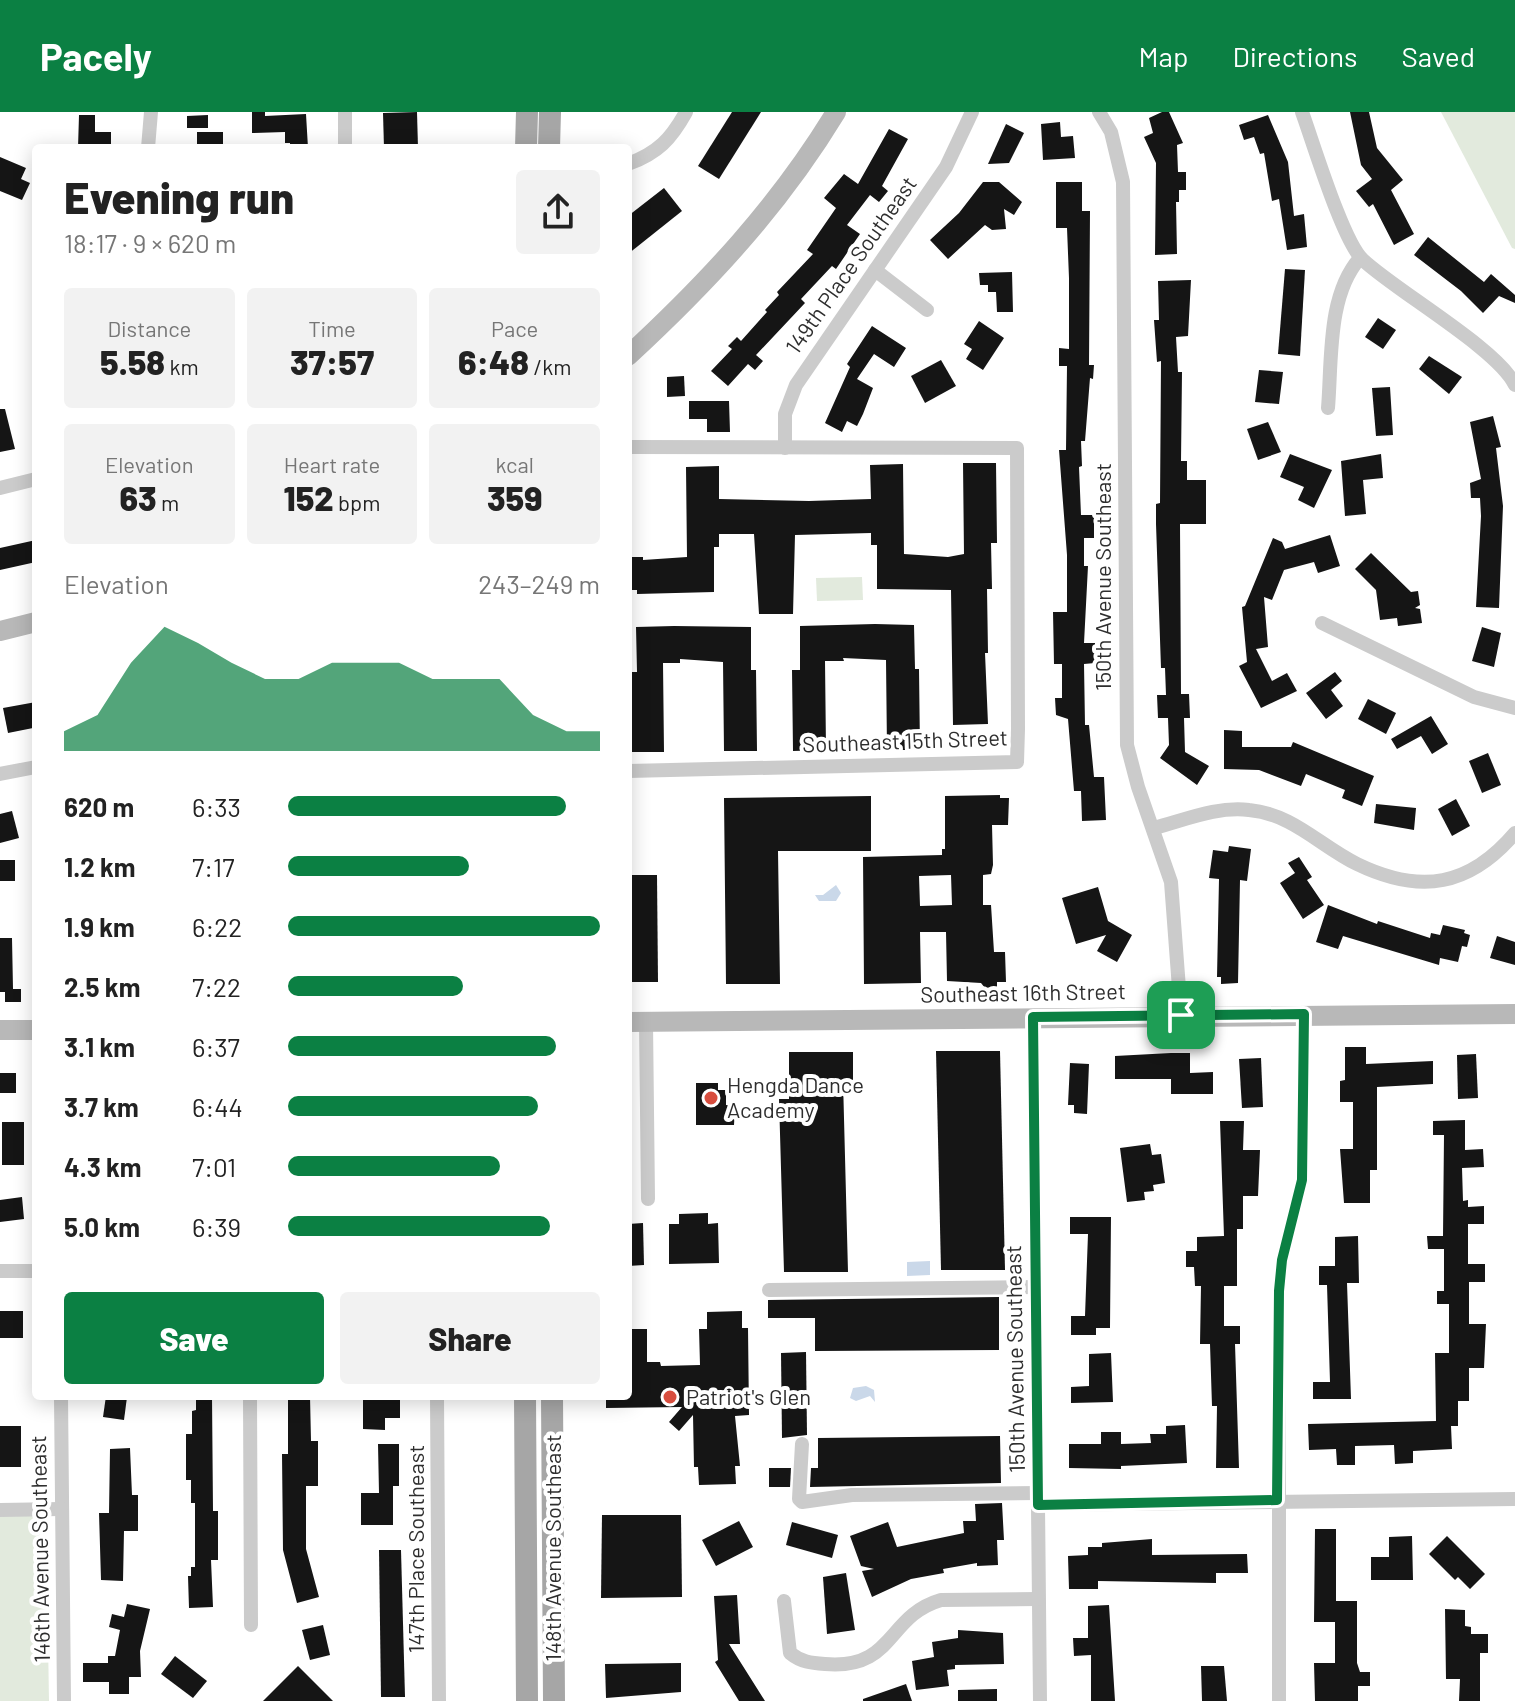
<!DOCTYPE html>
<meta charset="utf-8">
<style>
:root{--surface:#fff;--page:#f2f2f2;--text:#222;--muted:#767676;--accent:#0b8043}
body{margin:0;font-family:Barlow,sans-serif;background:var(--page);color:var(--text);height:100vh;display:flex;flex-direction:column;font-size:30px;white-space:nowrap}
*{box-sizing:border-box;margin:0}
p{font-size:26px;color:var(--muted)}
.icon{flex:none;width:44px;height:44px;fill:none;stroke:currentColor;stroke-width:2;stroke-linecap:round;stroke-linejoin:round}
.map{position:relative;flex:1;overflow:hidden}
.side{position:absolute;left:32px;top:32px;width:600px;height:1256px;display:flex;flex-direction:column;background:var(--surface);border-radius:8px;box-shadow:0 4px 20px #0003}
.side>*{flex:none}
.pin{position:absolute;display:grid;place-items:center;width:68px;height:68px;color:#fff;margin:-34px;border-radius:16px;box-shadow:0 4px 12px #0006}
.round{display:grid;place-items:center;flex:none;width:84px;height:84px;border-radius:8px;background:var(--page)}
.head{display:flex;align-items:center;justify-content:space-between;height:136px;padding:0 32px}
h1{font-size:44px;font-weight:800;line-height:60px}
.figures{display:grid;grid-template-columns:repeat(3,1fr);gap:12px;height:136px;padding:8px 32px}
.figures div{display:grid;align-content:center;border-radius:8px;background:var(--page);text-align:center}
.figures b{font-size:34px;font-weight:800}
.figures small{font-size:22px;font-weight:400}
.figures p{font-size:22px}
.chart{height:224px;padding:16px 32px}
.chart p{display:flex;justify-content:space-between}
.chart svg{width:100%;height:144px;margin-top:8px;fill:var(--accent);opacity:.7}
.cta{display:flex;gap:16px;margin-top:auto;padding:16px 32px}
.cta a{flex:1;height:92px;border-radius:8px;background:var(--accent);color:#fff;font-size:32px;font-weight:800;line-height:92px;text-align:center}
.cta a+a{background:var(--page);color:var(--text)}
ul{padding:0 32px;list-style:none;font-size:26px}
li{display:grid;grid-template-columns:128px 96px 1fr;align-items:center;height:60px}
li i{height:20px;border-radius:10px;background:var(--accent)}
header{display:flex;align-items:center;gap:48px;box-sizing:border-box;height:112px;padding:0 40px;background:var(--accent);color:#fff}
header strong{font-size:38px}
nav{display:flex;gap:44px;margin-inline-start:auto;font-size:28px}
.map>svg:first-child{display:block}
.green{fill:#e2eadd}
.water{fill:#cad8e9}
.building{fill:#151515;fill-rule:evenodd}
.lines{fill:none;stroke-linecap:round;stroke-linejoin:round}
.street{stroke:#cbcbcb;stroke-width:14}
.secondary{stroke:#b8b8b8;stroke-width:20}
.primary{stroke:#a6a6a6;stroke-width:22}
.route-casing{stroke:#fff;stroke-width:16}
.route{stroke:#0b8043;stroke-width:10}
.poi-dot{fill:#d74d3e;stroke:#fff;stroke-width:3}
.labels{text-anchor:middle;stroke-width:8;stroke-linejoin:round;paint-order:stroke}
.street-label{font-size:22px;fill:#2e2e2e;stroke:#fff}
.poi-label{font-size:22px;fill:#2e2e2e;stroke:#fff;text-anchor:start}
</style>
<header>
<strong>Pacely</strong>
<nav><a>Map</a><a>Directions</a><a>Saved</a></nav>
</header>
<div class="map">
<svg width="1515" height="1589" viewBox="0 0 1515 1589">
<rect width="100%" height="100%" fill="#fff"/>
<g class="green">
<polygon points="1441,0 1515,0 1515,137 1512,136"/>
<polygon points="862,465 863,488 817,489 816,466"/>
<polygon points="0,1404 46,1404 49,1589 0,1589"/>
</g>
<g class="water">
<polygon points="836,773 841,781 836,789 819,789 815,783 823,783"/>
<polygon points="930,1149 930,1163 907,1164 907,1150"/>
<polygon points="866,1274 874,1278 875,1290 870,1284 856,1289 850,1286 853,1276"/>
</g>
<g class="building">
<polygon points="252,0 265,0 265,4 306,2 308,36 290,36 290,31 285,31 285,20 252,21"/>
<polygon points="417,0 418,36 384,36 383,1"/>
<polygon points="732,0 761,0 719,67 698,54"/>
<polygon points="1162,0 1169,0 1183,31 1177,33 1178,60 1186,60 1186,78 1179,78 1179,90 1176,90 1177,142 1155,143 1156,51 1144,25 1153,21 1149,6"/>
<polygon points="1350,0 1369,0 1377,36 1403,68 1391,78 1414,122 1394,133 1373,92 1369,95 1356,79 1372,67 1361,53"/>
<polygon points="79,3 95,3 95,20 111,20 111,36 78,36"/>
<polygon points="208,3 208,16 187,16 187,4"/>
<polygon points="1268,3 1288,50 1294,104 1304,102 1307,135 1287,138 1279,87 1272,89 1264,41 1260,42 1254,25 1244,28 1239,13"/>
<polygon points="1060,10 1061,25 1073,24 1075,46 1043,48 1041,12"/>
<polygon points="1006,12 1024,21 1009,51 988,52"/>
<polygon points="889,17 908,27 882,74 888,79 879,90 870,83 847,113 860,122 836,157 832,154 801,187 805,191 756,243 763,249 755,258 748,252 728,274 711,259 732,237 728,234 737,225 741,229 767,200 765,198 779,183 777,180 813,142 807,138 836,96 824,86 844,62 858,72"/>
<rect x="197" y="20" width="26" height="16"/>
<polygon points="0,45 26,56 21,67 30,71 22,88 0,79"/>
<polygon points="983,70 999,70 1022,90 1014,103 1004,97 1006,117 992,118 985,113 948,147 930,128 959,101"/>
<polygon points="1056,70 1082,70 1082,99 1090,99 1089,253 1094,253 1093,267 1090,266 1085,329 1081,329 1082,354 1079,355 1081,403 1094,403 1094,426 1084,426 1084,454 1088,454 1084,531 1095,531 1095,551 1084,552 1085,613 1089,613 1094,665 1104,665 1106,708 1082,709 1081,679 1074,679 1068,607 1056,603 1055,586 1062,586 1062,552 1054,552 1053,500 1067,500 1067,443 1059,338 1066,338 1067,254 1059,254 1059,236 1069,237 1069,166 1067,116 1056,116"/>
<polygon points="664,76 682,99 628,142 628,104"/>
<polygon points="1428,125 1484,170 1491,162 1515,183 1515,191 1499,184 1483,201 1461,179 1414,143"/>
<polygon points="1285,157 1305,158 1300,244 1278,242"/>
<polygon points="1012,160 1013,200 997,200 996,180 988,180 988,173 980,173 979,161"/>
<polygon points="1191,168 1188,224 1176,225 1178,260 1182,260 1181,349 1187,349 1187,368 1206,368 1206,412 1180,412 1181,582 1189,582 1190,606 1184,606 1185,640 1209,654 1197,673 1160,646 1169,633 1168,606 1158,606 1157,583 1166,583 1165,556 1161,556 1156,412 1156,392 1160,391 1161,249 1157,250 1154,208 1159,208 1158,169"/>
<polygon points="1378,206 1396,218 1383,237 1365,225"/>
<polygon points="979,209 1004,226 983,258 966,247 972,237 964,232"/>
<polygon points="872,214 906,236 894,255 874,242 857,267 873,276 863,302 857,314 847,309 842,320 825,311 850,255 847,252"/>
<polygon points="1429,244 1462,265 1449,282 1419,257"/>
<polygon points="941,248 956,274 925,291 911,264"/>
<polygon points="1259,258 1283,260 1279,292 1255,290"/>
<polygon points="684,264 685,284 667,285 667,265"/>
<polygon points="1390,275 1393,323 1376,324 1372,276"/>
<polygon points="689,289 729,289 730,320 707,320 707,307 689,307"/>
<polygon points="0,297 5,297 15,337 0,340"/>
<polygon points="1493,304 1501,335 1496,336 1503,394 1499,496 1476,495 1481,404 1480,386 1471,386 1470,371 1481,367 1470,310"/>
<polygon points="1268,310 1281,340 1258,348 1247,317"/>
<polygon points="1290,342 1332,358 1314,396 1298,388 1304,375 1280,365"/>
<polygon points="1381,342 1383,366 1363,368 1366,402 1345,404 1341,349"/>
<polygon points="963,351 996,351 997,431 991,431 992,477 987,477 988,541 985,541 988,612 953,613 951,478 877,477 877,433 871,433 871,421 795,423 793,502 759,502 754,422 719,422 719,435 714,435 714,480 637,482 637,478 628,478 628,445 643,445 643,448 687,445 686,355 719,354 719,387 809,389 871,387 870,353 903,352 904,442 948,445 964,442"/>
<polygon points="1330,423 1340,454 1318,461 1314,450 1284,458 1272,488 1264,485 1268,535 1256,537 1272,569 1287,561 1297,579 1261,596 1239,554 1247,550 1242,495 1245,494 1273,426 1282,430 1285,437"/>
<polygon points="36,428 36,450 0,458 0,436"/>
<polygon points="1371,441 1411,480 1418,479 1420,493 1415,496 1420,497 1422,511 1398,514 1397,506 1380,508 1376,478 1355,457"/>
<polygon points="875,512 914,513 915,557 919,557 920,638 887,638 886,548 843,546 844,549 825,549 826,638 793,639 792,558 800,558 800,514"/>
<polygon points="674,514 751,515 751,558 756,558 757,639 724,639 723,550 680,547 680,551 663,551 664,640 631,640 630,560 637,560 636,515"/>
<polygon points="1482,515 1501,521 1494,555 1472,549"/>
<polygon points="1335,560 1342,569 1331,578 1343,594 1326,607 1306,581"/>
<polygon points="1368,587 1396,601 1386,622 1358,607"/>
<polygon points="36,590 33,616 8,621 3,596"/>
<polygon points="1431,604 1448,632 1432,642 1421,624 1397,637 1391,627"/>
<polygon points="1224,618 1242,619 1242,635 1291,635 1293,630 1374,664 1362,694 1342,686 1345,678 1306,662 1301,674 1259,658 1224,657"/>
<polygon points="1488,641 1501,673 1482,681 1469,649"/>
<path d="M1000,683V686H1009L1008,713H992L993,753L991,762L983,763V793H991L994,840H1005L1006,870H997V875L985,876L981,871L947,869L946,820H920L921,871L864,872L863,745L942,743V737H945V684ZM951,763L952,793L920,794L919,764Z"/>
<polygon points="871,684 871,739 778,739 780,872 726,872 724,686"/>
<polygon points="1456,687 1470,714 1452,724 1438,697"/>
<polygon points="1376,692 1416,696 1414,718 1374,711"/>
<polygon points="12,699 19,726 0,731 0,702"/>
<polygon points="1229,734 1251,737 1247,769 1240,768 1238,871 1221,872 1221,865 1217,865 1219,767 1209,766 1213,738 1228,740"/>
<polygon points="1299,745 1312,765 1307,768 1324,793 1303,807 1280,771 1295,761 1288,751"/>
<rect x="0" y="748" width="15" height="21"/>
<polygon points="628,763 657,763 658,870 628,870"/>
<polygon points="1098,775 1108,809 1132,823 1117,850 1097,839 1106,823 1076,832 1062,786"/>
<polygon points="1328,793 1377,812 1378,809 1430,826 1431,821 1440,823 1443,813 1465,818 1464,821 1470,823 1467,835 1462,834 1458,850 1440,846 1439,853 1343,824 1338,837 1316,830"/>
<polygon points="1497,824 1515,830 1515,853 1490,846"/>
<polygon points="0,826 12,826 13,877 21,877 21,890 5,890 5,880 0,880"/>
<polygon points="1345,935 1366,935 1366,952 1433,949 1433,972 1377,975 1377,1058 1370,1058 1370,1091 1344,1091 1340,1037 1353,1037 1353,990 1340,990 1340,969 1345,968"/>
<polygon points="936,939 1000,939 1005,1158 941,1158"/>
<polygon points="789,940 853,940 853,968 843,968 848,1160 784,1160 779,987 789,987"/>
<polygon points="1171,941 1190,941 1190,961 1213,960 1213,982 1171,982 1171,967 1115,967 1115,944"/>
<polygon points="1476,942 1478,986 1458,987 1457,943"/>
<polygon points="1261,946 1263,995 1242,996 1239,947"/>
<polygon points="1070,951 1089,952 1087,1002 1074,1001 1074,993 1068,993"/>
<rect x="0" y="961" width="16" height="20"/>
<polygon points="696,971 718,971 718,978 726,978 726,993 735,994 734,1013 696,1013"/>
<polygon points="1465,1008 1465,1038 1483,1037 1484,1055 1462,1056 1463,1089 1468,1088 1468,1095 1484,1094 1484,1112 1468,1112 1468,1152 1485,1152 1485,1170 1469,1170 1469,1212 1486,1212 1484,1256 1469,1256 1469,1289 1458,1289 1458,1314 1451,1314 1452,1337 1413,1339 1413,1351 1395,1352 1394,1333 1355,1334 1355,1353 1337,1353 1336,1337 1309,1338 1308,1312 1436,1309 1435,1241 1449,1241 1449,1192 1437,1192 1437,1179 1444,1179 1444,1137 1428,1137 1427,1124 1443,1124 1444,1023 1433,1023 1433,1009"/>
<polygon points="1220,1009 1244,1009 1243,1038 1260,1038 1258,1084 1243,1084 1243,1117 1237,1117 1237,1174 1224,1174 1224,1214 1240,1214 1240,1232 1235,1232 1239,1356 1216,1356 1217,1294 1212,1294 1210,1232 1200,1232 1201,1174 1195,1174 1194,1155 1186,1155 1186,1139 1197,1139 1197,1125 1224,1124"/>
<rect x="2" y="1010" width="22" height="43"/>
<polygon points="1150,1032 1152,1043 1161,1042 1165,1071 1153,1073 1154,1079 1144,1080 1145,1088 1127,1090 1120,1036"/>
<polygon points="22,1085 24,1107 0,1110 0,1088"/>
<polygon points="708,1101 708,1112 718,1111 719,1151 669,1152 669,1112 679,1112 679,1102"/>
<polygon points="1070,1105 1111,1105 1110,1216 1096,1216 1096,1223 1071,1223 1071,1204 1085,1204 1088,1122 1070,1122"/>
<polygon points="643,1111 644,1153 628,1154 628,1112"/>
<polygon points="1358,1124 1359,1171 1347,1171 1351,1287 1313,1287 1313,1270 1330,1270 1327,1173 1319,1173 1319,1154 1335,1154 1335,1125"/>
<polygon points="999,1185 999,1238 815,1239 815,1206 768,1206 768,1188"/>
<rect x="0" y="1199" width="23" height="27"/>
<polygon points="742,1199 742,1216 748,1216 749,1303 735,1304 740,1354 735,1354 736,1372 699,1373 698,1355 694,1355 693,1303 679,1319 669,1310 682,1295 606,1296 606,1284 628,1284 628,1217 647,1217 647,1250 660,1250 661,1254 700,1253 699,1217 707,1217 707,1200"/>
<polygon points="806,1240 807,1323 782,1326 781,1241"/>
<polygon points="1111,1241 1113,1290 1071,1291 1071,1275 1089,1274 1089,1242"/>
<polygon points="106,1284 127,1285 124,1308 103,1305"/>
<polygon points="196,1284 212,1284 213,1399 218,1399 218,1448 211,1448 213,1495 189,1496 188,1464 191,1464 191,1455 195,1455 195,1391 191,1391 191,1368 186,1368 186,1322 192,1322 192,1299 196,1298"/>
<polygon points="288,1284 310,1284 311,1329 318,1329 318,1374 306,1374 306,1437 319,1485 297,1491 283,1438 282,1342 288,1342"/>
<polygon points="363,1285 400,1285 400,1306 385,1306 385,1318 363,1317"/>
<polygon points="1185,1313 1187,1351 1121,1354 1121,1357 1069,1356 1069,1332 1101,1332 1101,1320 1121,1320 1121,1332 1151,1331 1150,1322 1166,1322 1166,1314"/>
<rect x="0" y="1314" width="21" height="41"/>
<polygon points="1000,1324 1001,1371 810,1375 811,1356 818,1356 818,1326"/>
<polygon points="378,1332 399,1332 399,1374 393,1374 393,1413 361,1413 361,1381 379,1381"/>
<polygon points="130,1336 132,1383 138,1383 138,1419 124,1419 123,1469 101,1468 99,1401 109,1401 110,1337"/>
<polygon points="769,1356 791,1356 790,1375 769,1375"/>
<polygon points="1002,1391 1004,1428 997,1428 998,1453 977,1454 977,1451 943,1457 944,1461 911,1467 872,1485 862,1459 874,1457 861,1454 850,1424 888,1410 897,1435 964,1421 963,1409 976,1409 975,1392"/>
<polygon points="602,1403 681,1403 682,1485 601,1486"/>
<polygon points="739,1409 753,1435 716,1454 702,1428"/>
<polygon points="792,1410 838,1423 832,1446 786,1433"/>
<polygon points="1315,1417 1336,1417 1336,1489 1357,1489 1357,1551 1360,1560 1370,1560 1370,1574 1358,1574 1358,1589 1315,1589 1314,1551 1335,1551 1335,1510 1314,1510"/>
<polygon points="1412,1424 1413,1468 1371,1468 1371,1445 1389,1445 1389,1425"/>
<polygon points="1447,1424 1485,1462 1470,1477 1458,1465 1455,1468 1429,1442"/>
<polygon points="1152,1427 1152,1443 1247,1442 1248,1461 1216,1461 1216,1471 1098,1469 1098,1477 1069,1477 1068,1444 1088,1443 1088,1435 1102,1435 1102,1431"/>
<polygon points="379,1438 401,1438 405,1585 381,1585"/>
<polygon points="846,1461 855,1518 827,1522 823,1465"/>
<polygon points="737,1483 740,1532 729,1532 765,1589 739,1589 715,1550 718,1548 714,1484"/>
<polygon points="127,1492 150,1497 140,1539 141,1565 129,1565 129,1582 109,1582 109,1570 83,1570 83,1551 108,1551 108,1544 115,1544 120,1518 109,1515 112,1502 124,1505"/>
<polygon points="1109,1493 1115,1589 1091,1589 1091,1543 1074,1544 1073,1526 1088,1526 1088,1494"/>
<polygon points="1445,1497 1465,1498 1465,1514 1471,1515 1471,1522 1488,1522 1488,1541 1480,1541 1480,1589 1459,1589 1460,1567 1446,1567"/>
<polygon points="323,1513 330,1543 310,1548 302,1518"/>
<polygon points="958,1518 1003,1521 1004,1552 955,1553 955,1557 947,1558 949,1574 916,1578 912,1549 934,1545 932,1530 958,1526"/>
<polygon points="175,1544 207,1569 193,1586 161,1562"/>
<polygon points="681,1551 681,1580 606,1586 605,1552"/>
<polygon points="298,1554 333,1589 263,1589"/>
<polygon points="1201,1554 1224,1554 1227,1589 1202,1589"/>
<polygon points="906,1572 912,1589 863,1589 863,1587"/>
<polygon points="997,1577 997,1589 958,1589 958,1578"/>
</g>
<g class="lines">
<g class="street">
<polyline points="345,0 345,36"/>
<polyline points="1099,0 1111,20 1123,70 1127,633 1138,675 1171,770 1181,903"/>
<path d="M1302,0C1313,30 1343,130 1363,148C1396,179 1498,237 1515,273"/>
<polyline points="148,36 151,0"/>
<path d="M628,52C658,41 671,27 686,0"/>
<polyline points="875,158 927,198"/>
<path d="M1328,296C1332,248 1327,183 1360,146"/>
<polyline points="628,335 1017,336 1018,617 1017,650 628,659"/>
<polyline points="785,336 785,302 796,273 946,55 972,0"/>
<polyline points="0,376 36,367"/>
<polyline points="1322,511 1474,585 1515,596"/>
<polyline points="0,662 36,655"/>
<path d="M1154,716C1185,708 1217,694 1249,698C1293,702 1320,734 1357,752C1421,783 1470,774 1515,721"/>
<polyline points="1033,905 1040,1589"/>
<polyline points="646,910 648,1087"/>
<polyline points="0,1159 36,1159"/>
<polyline points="769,1178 1036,1175"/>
<polyline points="61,1284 64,1589"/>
<polyline points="250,1284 251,1513"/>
<polyline points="437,1284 439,1589"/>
<polyline points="802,1332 799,1387 802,1390 852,1383 1038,1381"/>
<polyline points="1038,1393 1515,1387"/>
<polyline points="0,1398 61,1397"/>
<path d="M784,1489L790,1541C801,1550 811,1551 825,1552C895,1558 886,1504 941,1488L1038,1487"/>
<polyline points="1279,1589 1279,1179 1282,1148 1302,1068 1304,902"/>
</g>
<g class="secondary">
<path d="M628,244C708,170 779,94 836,0"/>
<polyline points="0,519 36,510"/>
<polyline points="628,910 1515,902"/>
<polyline points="0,918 36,918"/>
</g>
<g class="primary">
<polyline points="526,36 527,0"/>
<polyline points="549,36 550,0"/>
<polyline points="525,1284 527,1589"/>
<polyline points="552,1284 554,1589"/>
</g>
</g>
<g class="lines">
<defs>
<polygon id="route" points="1304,902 1302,1068 1282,1148 1279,1179 1277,1388 1038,1393 1033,905"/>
</defs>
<use href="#route" class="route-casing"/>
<use href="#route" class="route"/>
</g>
<g class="poi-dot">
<circle cx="711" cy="986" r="8"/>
<circle cx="670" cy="1285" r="8"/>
</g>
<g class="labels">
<g class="street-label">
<text transform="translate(851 153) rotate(-55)" y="8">149th Place Southeast</text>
<text transform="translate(1103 465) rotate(-90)" y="8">150th Avenue Southeast</text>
<text transform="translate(905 629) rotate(-2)" y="8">Southeast 15th Street</text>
<text transform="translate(1023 881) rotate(-1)" y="8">Southeast 16th Street</text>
<text transform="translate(1015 1247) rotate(-91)" y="8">150th Avenue Southeast</text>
<text transform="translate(553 1436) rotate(-90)" y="8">148th Avenue Southeast</text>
<text transform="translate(40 1437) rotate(-91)" y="8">146th Avenue Southeast</text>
<text transform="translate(416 1437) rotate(-90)" y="8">147th Place Southeast</text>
</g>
<g class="poi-label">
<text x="727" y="981">Hengda Dance<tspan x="727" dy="25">Academy</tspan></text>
<text x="686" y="1293">Patriot's Glen</text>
</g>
</g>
</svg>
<div class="pin" style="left:1181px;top:903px;background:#1e9e55"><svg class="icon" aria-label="arrive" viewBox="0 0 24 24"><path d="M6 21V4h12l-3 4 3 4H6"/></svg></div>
<section class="side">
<div class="head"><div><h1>Evening run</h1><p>18:17 · 9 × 620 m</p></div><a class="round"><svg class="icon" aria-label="share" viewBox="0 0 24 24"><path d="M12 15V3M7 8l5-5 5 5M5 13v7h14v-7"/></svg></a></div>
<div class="figures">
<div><p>Distance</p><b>5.58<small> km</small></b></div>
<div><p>Time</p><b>37:57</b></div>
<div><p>Pace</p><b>6:48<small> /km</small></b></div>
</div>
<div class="figures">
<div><p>Elevation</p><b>63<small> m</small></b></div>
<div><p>Heart rate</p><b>152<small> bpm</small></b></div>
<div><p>kcal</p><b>359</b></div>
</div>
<div class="chart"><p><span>Elevation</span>243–249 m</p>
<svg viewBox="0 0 160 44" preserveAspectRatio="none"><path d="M0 44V38L10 33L20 17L30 6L40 11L50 17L60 22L70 22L80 17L90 17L100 17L110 22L120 22L130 22L140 33L150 38L160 38V44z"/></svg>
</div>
<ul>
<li><b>620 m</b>6:33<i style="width:89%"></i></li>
<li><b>1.2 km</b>7:17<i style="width:58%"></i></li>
<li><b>1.9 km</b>6:22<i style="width:100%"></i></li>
<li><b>2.5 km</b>7:22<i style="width:56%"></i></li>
<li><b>3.1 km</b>6:37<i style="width:86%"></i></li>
<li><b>3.7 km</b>6:44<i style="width:80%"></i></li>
<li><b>4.3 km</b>7:01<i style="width:68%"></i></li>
<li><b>5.0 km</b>6:39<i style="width:84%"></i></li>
</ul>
<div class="cta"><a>Save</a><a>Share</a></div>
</section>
</div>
